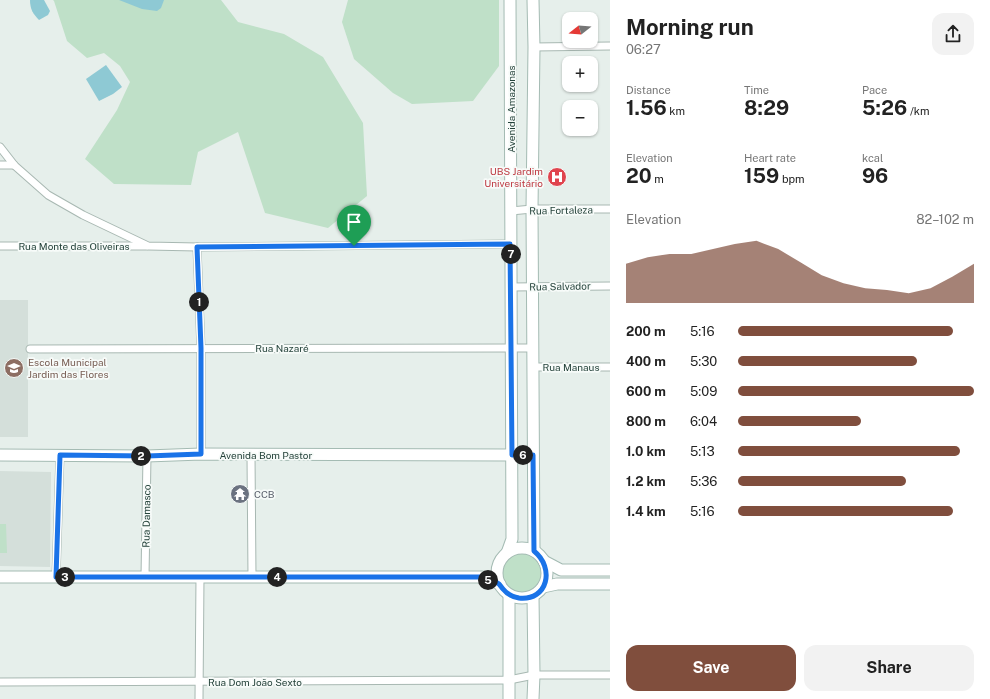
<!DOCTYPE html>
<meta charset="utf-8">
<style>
:root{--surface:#fff;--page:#f2f2f2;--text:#222;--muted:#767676;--accent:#804e3d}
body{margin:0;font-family:"Public Sans",sans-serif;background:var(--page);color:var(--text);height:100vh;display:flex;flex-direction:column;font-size:15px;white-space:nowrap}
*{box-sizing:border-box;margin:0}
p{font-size:13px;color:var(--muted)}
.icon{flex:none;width:22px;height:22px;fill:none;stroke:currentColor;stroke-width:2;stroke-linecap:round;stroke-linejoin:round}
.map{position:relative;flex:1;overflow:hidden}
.details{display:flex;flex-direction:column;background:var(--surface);width:380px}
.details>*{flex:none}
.needle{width:26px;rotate:253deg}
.tools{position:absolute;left:562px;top:12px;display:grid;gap:8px}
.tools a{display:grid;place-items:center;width:36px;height:36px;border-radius:8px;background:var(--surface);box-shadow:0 1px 3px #0004;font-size:20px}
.pin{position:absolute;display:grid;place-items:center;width:34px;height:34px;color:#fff;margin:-41px -17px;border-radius:50% 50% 50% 0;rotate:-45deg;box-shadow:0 0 4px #0007}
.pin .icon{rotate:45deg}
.km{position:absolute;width:20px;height:20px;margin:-10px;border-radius:50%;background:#222;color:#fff;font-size:11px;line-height:20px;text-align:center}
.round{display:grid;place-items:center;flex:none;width:42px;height:42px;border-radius:12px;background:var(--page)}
.headline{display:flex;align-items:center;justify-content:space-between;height:68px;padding:0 16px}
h1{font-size:22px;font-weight:700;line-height:30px}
.stats{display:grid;grid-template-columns:repeat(3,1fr);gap:6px;height:68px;padding:4px 16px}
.stats div{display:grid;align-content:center}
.stats b{font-size:20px;font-weight:700}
.stats small{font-size:11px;font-weight:400}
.stats p{font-size:11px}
.chart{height:112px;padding:8px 16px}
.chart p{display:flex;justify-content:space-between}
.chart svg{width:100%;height:72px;margin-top:4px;fill:var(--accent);opacity:.7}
.action{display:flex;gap:8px;margin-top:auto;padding:8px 16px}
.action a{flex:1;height:46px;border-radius:12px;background:var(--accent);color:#fff;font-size:16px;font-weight:700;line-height:46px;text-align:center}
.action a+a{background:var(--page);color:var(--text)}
ul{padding:0 16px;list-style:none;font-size:13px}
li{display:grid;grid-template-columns:64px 48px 1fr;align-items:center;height:30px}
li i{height:10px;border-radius:5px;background:var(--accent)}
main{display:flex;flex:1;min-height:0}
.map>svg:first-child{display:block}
.built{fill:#d4dfda}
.green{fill:#bfe0c8}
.water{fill:#8ec9d4}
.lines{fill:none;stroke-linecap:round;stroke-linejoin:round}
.street-casing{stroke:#a8b8b2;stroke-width:9}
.secondary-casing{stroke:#a4bbb3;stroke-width:13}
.street{stroke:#fff;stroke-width:7}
.secondary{stroke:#fff;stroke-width:11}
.route-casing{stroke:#fff;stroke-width:8}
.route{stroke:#1a73e8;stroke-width:5}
.labels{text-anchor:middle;stroke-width:3.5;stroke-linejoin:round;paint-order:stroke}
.street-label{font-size:10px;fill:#24423a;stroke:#f7fbf9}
.health-label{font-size:10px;fill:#be3a42;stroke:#f7fbf9;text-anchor:end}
.education-label{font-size:10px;fill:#785e54;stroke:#f7fbf9;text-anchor:start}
.worship-label{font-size:10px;fill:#5b616d;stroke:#f7fbf9;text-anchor:start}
</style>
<main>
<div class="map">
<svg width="610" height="699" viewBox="0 0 610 699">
<rect width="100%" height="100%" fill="#e6efeb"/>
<g class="built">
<rect x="0" y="300" width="28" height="137"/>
<polygon points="0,471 51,472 50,567 0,566"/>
</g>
<g class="green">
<polygon points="53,0 221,0 238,22 284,34 323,57 363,123 367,196 328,228 265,213 238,132 198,152 191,185 114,184 85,159 117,110 130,82 120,66 104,53 87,58 67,41 54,1"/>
<polygon points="348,0 499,0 499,66 473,101 412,104 393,93 354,59 342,22"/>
<polygon points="0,524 6,524 7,553 0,553"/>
<circle cx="521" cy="574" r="22"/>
</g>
<g class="water">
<path d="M30,0H44L50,11L48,15L39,20C33,14 30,9 30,0Z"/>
<polygon points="119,0 164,0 161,8 157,11 142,9"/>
<polygon points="106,65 122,87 113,94 99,101 86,79"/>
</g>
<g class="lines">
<defs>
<g id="street">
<polyline points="534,47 610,46"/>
<polyline points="0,147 14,165 48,195 83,215 148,246 197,247 511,244"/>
<polyline points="0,165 14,165"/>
<polyline points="511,211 532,209 610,209"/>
<polyline points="0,246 146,246"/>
<polyline points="197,247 201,349 201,454"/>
<polyline points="511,287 610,286"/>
<polyline points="30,349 533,348"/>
<polyline points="533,367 610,367"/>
<polyline points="251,455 252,577"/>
<polyline points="56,577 60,455"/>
<polyline points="145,577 147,456"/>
<polyline points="0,682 509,680 534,675 610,675"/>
<polyline points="199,699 200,577"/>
</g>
<g id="secondary">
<polyline points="533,0 534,47 532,209 534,551"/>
<polyline points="0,455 147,456 201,454 533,455"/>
<circle cx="522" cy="573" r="25"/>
<polyline points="507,553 512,539 510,0"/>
<polyline points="544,561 561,570 610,570"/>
<polyline points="0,577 482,577 500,584"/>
<polyline points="543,587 557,584 610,584"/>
<polyline points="509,595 509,699"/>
<polyline points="533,596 534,675 533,699"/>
</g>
</defs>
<use href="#street" class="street-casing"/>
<use href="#secondary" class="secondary-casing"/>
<use href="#street" class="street"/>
<use href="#secondary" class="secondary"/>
</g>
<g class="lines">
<defs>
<path id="route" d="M510,244L512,455H533L534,551C555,568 548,601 519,598C513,597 507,594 503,589C502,588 500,585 499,584C495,581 487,579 482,577H56L60,455L147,456L201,454V348L197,247Z"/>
</defs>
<use href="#route" class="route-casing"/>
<use href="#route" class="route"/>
</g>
<defs>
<symbol id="hospital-disc" viewBox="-11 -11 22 22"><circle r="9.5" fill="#e0444e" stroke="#f7fbf9"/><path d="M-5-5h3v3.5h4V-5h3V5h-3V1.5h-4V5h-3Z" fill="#fff"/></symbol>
<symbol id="school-disc" viewBox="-11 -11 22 22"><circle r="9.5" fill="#8d6e63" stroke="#f7fbf9"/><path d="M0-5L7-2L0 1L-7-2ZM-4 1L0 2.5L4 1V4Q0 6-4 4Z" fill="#fff"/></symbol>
<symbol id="temple-disc" viewBox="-11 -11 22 22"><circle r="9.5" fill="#6b7280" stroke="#f7fbf9"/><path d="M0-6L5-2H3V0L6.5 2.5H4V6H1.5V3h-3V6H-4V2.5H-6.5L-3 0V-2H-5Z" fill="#fff"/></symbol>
</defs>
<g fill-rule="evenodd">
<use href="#hospital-disc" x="546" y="166" width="22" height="22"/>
<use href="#school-disc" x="3" y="357" width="22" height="22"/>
<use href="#temple-disc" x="229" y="483" width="22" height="22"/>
</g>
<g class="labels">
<g class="street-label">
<text transform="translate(511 109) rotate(-90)" y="4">Avenida Amazonas</text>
<text transform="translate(561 210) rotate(-1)" y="4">Rua Fortaleza</text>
<text x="74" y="250">Rua Monte das Oliveiras</text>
<text transform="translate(560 286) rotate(-1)" y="4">Rua Salvador</text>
<text x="282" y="352">Rua Nazaré</text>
<text x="571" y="371">Rua Manaus</text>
<text x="266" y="459">Avenida Bom Pastor</text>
<text transform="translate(146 516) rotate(-89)" y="4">Rua Damasco</text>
<text x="255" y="686">Rua Dom João Sexto</text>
</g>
<g class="health-label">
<text x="543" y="175">UBS Jardim<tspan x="543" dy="12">Universitário</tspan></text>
</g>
<g class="education-label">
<text x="28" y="366">Escola Municipal<tspan x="28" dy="12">Jardim das Flores</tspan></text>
</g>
<g class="worship-label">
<text x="254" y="498">CCB</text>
</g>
</g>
</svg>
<div class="tools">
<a><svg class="needle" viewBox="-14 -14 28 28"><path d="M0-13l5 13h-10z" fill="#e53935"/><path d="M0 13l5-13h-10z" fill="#767676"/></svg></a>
<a>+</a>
<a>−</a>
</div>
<div class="pin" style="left:354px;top:246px;background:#1e9e55"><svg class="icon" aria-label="arrive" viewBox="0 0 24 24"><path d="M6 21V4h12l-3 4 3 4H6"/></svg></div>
<b class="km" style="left:199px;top:302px">1</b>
<b class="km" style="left:141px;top:456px">2</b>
<b class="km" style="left:65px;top:577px">3</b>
<b class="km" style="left:277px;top:577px">4</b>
<b class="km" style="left:488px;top:580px">5</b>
<b class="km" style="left:523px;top:455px">6</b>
<b class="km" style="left:511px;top:254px">7</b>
</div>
<section class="details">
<div class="headline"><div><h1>Morning run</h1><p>06:27</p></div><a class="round"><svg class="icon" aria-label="share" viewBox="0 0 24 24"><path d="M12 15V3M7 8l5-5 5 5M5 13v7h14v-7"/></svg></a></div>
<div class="stats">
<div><p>Distance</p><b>1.56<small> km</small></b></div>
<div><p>Time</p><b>8:29</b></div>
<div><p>Pace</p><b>5:26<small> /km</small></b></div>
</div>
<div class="stats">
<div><p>Elevation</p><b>20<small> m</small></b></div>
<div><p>Heart rate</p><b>159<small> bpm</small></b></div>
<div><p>kcal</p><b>96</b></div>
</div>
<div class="chart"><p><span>Elevation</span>82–102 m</p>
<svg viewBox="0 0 160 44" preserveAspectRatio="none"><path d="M0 44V20L10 16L20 14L30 14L40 11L50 8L60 6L70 11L80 19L90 27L100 32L110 35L120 36L130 38L140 35L150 28L160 20V44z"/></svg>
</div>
<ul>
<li><b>200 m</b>5:16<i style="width:91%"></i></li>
<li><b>400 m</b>5:30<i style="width:76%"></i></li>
<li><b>600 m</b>5:09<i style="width:100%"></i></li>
<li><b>800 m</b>6:04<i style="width:52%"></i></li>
<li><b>1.0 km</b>5:13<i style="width:94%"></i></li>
<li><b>1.2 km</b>5:36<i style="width:71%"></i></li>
<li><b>1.4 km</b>5:16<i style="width:91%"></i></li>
</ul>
<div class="action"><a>Save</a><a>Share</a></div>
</section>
</main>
